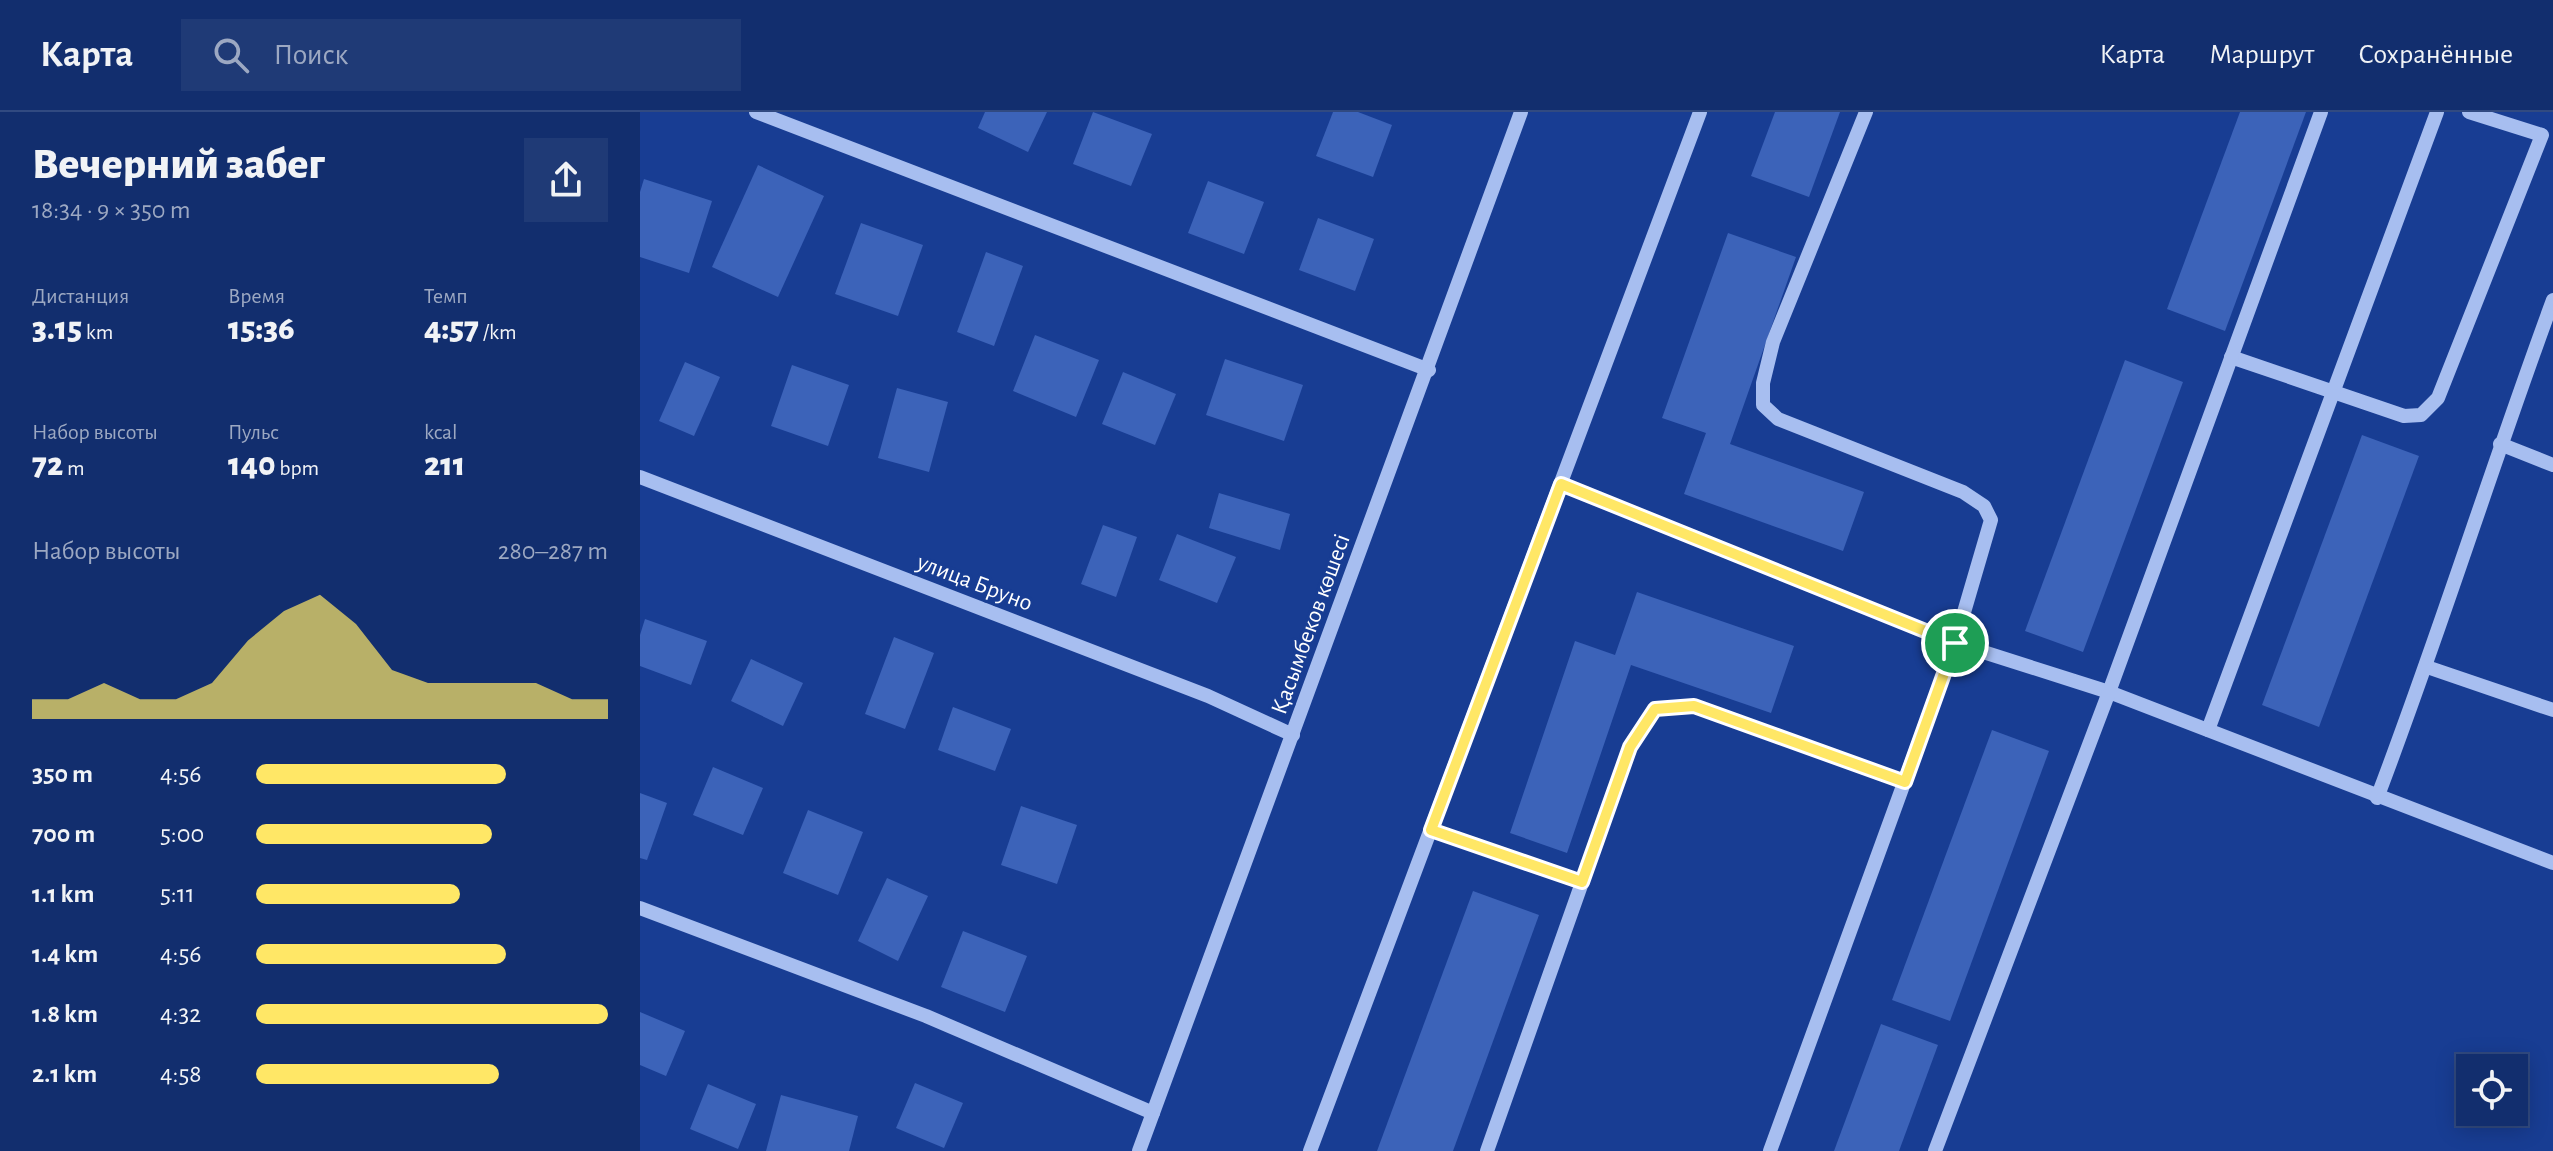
<!DOCTYPE html>
<html lang="ru">
<meta charset="utf-8">
<style>
:root{--surface:#122e6e;--page:#1f3a76;--text:#f1f3f6;--muted:#9ca8c2;--line:#314a81;--accent:#ffe766}
body{margin:0;font-family:"Alegreya Sans",sans-serif;background:var(--page);color:var(--text);height:100vh;display:flex;flex-direction:column;font-size:30px;white-space:nowrap}
*{box-sizing:border-box;margin:0}
p{font-size:26px;color:var(--muted)}
.icon{flex:none;width:44px;height:44px;fill:none;stroke:currentColor;stroke-width:2;stroke-linecap:round;stroke-linejoin:round}
.map{position:relative;flex:1;overflow:hidden}
.side{display:flex;flex-direction:column;background:var(--surface);width:640px}
.side>*{flex:none}
.fabs{position:absolute;left:1816px;top:942px;display:grid;gap:16px}
.fabs a{display:grid;place-items:center;width:72px;height:72px;border-radius:0px;background:var(--surface);box-shadow:0 4px 20px #0003,0 0 0 2px var(--line);font-size:40px}
.pin{position:absolute;display:grid;place-items:center;width:68px;height:68px;color:#fff;margin:-34px;border:4px solid #fff;border-radius:50%;box-shadow:0 2px 8px #0007}
.round{display:grid;place-items:center;flex:none;width:84px;height:84px;border-radius:0px;background:var(--page)}
.head{display:flex;align-items:center;justify-content:space-between;height:136px;padding:0 32px}
h1{font-size:44px;font-weight:800;line-height:60px}
.figures{display:grid;grid-template-columns:repeat(3,1fr);gap:12px;height:136px;padding:8px 32px}
.figures div{display:grid;align-content:center}
.figures b{font-size:34px;font-weight:800}
.figures small{font-size:22px;font-weight:400}
.figures p{font-size:22px}
.chart{height:224px;padding:16px 32px}
.chart p{display:flex;justify-content:space-between}
.chart svg{width:100%;height:144px;margin-top:8px;fill:var(--accent);opacity:.7}
ul{padding:0 32px;list-style:none;font-size:26px}
li{display:grid;grid-template-columns:128px 96px 1fr;align-items:center;height:60px}
li i{height:20px;border-radius:10px;background:var(--accent)}
header{display:flex;align-items:center;gap:48px;box-sizing:border-box;height:112px;padding:0 40px;background:var(--surface);border-bottom:2px solid var(--line)}
header strong{font-size:38px}
nav{display:flex;gap:44px;margin-inline-start:auto;font-size:28px}
.search{width:560px;height:72px;background:var(--page);display:flex;align-items:center;gap:20px;box-sizing:border-box;padding:0 28px;border-radius:0px;color:var(--muted);font-size:30px}
main{display:flex;flex:1;min-height:0}
.map>svg:first-child{display:block}
.building{fill:#3c63b9}
.lines{fill:none;stroke-linecap:round;stroke-linejoin:round}
.minor{stroke:#a7bef0;stroke-width:14}
.route-casing{stroke:#fff;stroke-width:16}
.route{stroke:#ffe766;stroke-width:10}
.labels{text-anchor:middle;stroke-width:6;stroke-linejoin:round;paint-order:stroke}
.street-label{font-size:24px;fill:#fff;stroke:#183d93}
</style>
<header>
<strong>Карта</strong>
<div class="search"><svg class="icon" aria-label="search" viewBox="0 0 24 24"><circle cx="10" cy="10" r="6"/><path d="M15 15l6 6"/></svg>Поиск</div>
<nav><a>Карта</a><a>Маршрут</a><a>Сохранённые</a></nav>
</header>
<main>
<section class="side">
<div class="head"><div><h1>Вечерний забег</h1><p>18:34 · 9 × 350 m</p></div><a class="round"><svg class="icon" aria-label="share" viewBox="0 0 24 24"><path d="M12 15V3M7 8l5-5 5 5M5 13v7h14v-7"/></svg></a></div>
<div class="figures">
<div><p>Дистанция</p><b>3.15<small> km</small></b></div>
<div><p>Время</p><b>15:36</b></div>
<div><p>Темп</p><b>4:57<small> /km</small></b></div>
</div>
<div class="figures">
<div><p>Набор высоты</p><b>72<small> m</small></b></div>
<div><p>Пульс</p><b>140<small> bpm</small></b></div>
<div><p>kcal</p><b>211</b></div>
</div>
<div class="chart"><p><span>Набор высоты</span>280–287 m</p>
<svg viewBox="0 0 160 44" preserveAspectRatio="none"><path d="M0 44V38L10 38L20 33L30 38L40 38L50 33L60 20L70 11L80 6L90 15L100 29L110 33L120 33L130 33L140 33L150 38L160 38V44z"/></svg>
</div>
<ul>
<li><b>350 m</b>4:56<i style="width:71%"></i></li>
<li><b>700 m</b>5:00<i style="width:67%"></i></li>
<li><b>1.1 km</b>5:11<i style="width:58%"></i></li>
<li><b>1.4 km</b>4:56<i style="width:71%"></i></li>
<li><b>1.8 km</b>4:32<i style="width:100%"></i></li>
<li><b>2.1 km</b>4:58<i style="width:69%"></i></li>
</ul>
</section>
<div class="map">
<svg width="1913" height="1039" viewBox="0 0 1913 1039">
<rect width="100%" height="100%" fill="#183d93"/>
<g class="building">
<polygon points="345,0 407,0 388,40 338,16"/>
<polygon points="453,0 512,22 491,74 433,52"/>
<polygon points="693,0 718,0 752,13 733,65 676,44"/>
<polygon points="1135,0 1200,0 1169,85 1111,64"/>
<polygon points="1600,0 1666,0 1585,219 1527,197"/>
<polygon points="118,53 184,84 138,185 72,155"/>
<polygon points="4,67 72,89 49,161 0,145 0,80"/>
<polygon points="568,69 624,90 604,142 548,121"/>
<polygon points="678,106 734,127 715,179 659,158"/>
<polygon points="221,111 283,133 258,204 195,182"/>
<polygon points="1088,121 1156,145 1090,332 1224,380 1203,439 1044,382 1066,321 1022,306"/>
<polygon points="346,140 383,154 354,234 317,220"/>
<polygon points="395,223 459,248 436,305 373,279"/>
<polygon points="585,247 663,273 644,329 566,303"/>
<polygon points="1485,248 1543,270 1443,540 1385,519"/>
<polygon points="45,250 80,265 54,324 19,309"/>
<polygon points="152,253 209,273 188,334 131,314"/>
<polygon points="483,260 536,282 515,333 462,312"/>
<polygon points="257,276 308,290 289,360 238,346"/>
<polygon points="1722,323 1779,344 1679,615 1622,593"/>
<polygon points="579,381 650,402 640,438 569,416"/>
<polygon points="463,413 497,425 476,485 441,472"/>
<polygon points="537,422 596,445 577,491 519,468"/>
<polygon points="997,480 1154,534 1131,601 991,553 927,741 870,721 935,529 975,543"/>
<polygon points="5,507 67,529 51,573 0,554 0,523"/>
<polygon points="254,525 294,541 265,617 225,602"/>
<polygon points="111,547 163,571 143,614 91,589"/>
<polygon points="313,595 371,617 355,659 298,638"/>
<polygon points="1352,618 1409,639 1310,909 1252,888"/>
<polygon points="73,655 123,676 103,723 53,703"/>
<polygon points="0,681 27,691 7,748 0,746"/>
<polygon points="381,694 437,713 417,772 361,753"/>
<polygon points="168,698 223,720 198,783 143,761"/>
<polygon points="247,766 288,784 258,849 218,829"/>
<polygon points="833,779 899,803 813,1039 737,1039"/>
<polygon points="323,819 387,844 365,900 301,875"/>
<polygon points="0,900 45,919 26,964 0,953"/>
<polygon points="1241,912 1298,933 1259,1039 1194,1039"/>
<polygon points="275,971 323,991 304,1036 256,1016"/>
<polygon points="68,972 116,992 98,1037 50,1017"/>
<polygon points="141,983 218,1004 209,1039 126,1039"/>
</g>
<g class="lines">
<g class="minor">
<polyline points="116,0 789,258"/>
<polyline points="1591,245 1764,304 1781,303 1798,286 1902,23 1829,0"/>
<polyline points="1860,332 1913,353"/>
<polyline points="0,365 568,584 653,623"/>
<polyline points="921,372 1315,531 1469,580 1913,751"/>
<polyline points="1787,555 1913,598"/>
<polyline points="1568,618 1797,0"/>
<path d="M1737,686C1800,521 1852,353 1913,188"/>
<polyline points="791,718 942,770"/>
<polyline points="0,796 286,904 513,1001"/>
<polyline points="499,1039 881,0"/>
<polyline points="670,1039 1060,0"/>
<polyline points="847,1039 990,635 1015,597 1054,594 1265,670"/>
<polyline points="1130,1039 1315,531 1351,408 1344,394 1323,380 1138,307 1123,293 1123,271 1133,230 1226,0"/>
<polyline points="1295,1039 1469,580 1681,0"/>
</g>
</g>
<g class="lines">
<defs>
<polygon id="route" points="921,372 1315,531 1265,670 1054,594 1015,597 990,635 942,770 791,718"/>
</defs>
<use href="#route" class="route-casing"/>
<use href="#route" class="route"/>
</g>
<g class="labels">
<g class="street-label">
<text transform="translate(335 470) rotate(21)" y="8">улица Бруно</text>
<text transform="translate(670 512) rotate(-70)" y="8">Қасымбеков көшесі</text>
</g>
</g>
</svg>
<div class="fabs">
<a><svg class="icon" aria-label="locate" viewBox="0 0 24 24"><circle cx="12" cy="12" r="6"/><path d="M12 2v4M12 18v4M2 12h4M18 12h4"/></svg></a>
</div>
<div class="pin" style="left:1315px;top:531px;background:#1e9e55"><svg class="icon" aria-label="arrive" viewBox="0 0 24 24"><path d="M6 21V4h12l-3 4 3 4H6"/></svg></div>
</div>
</main>
